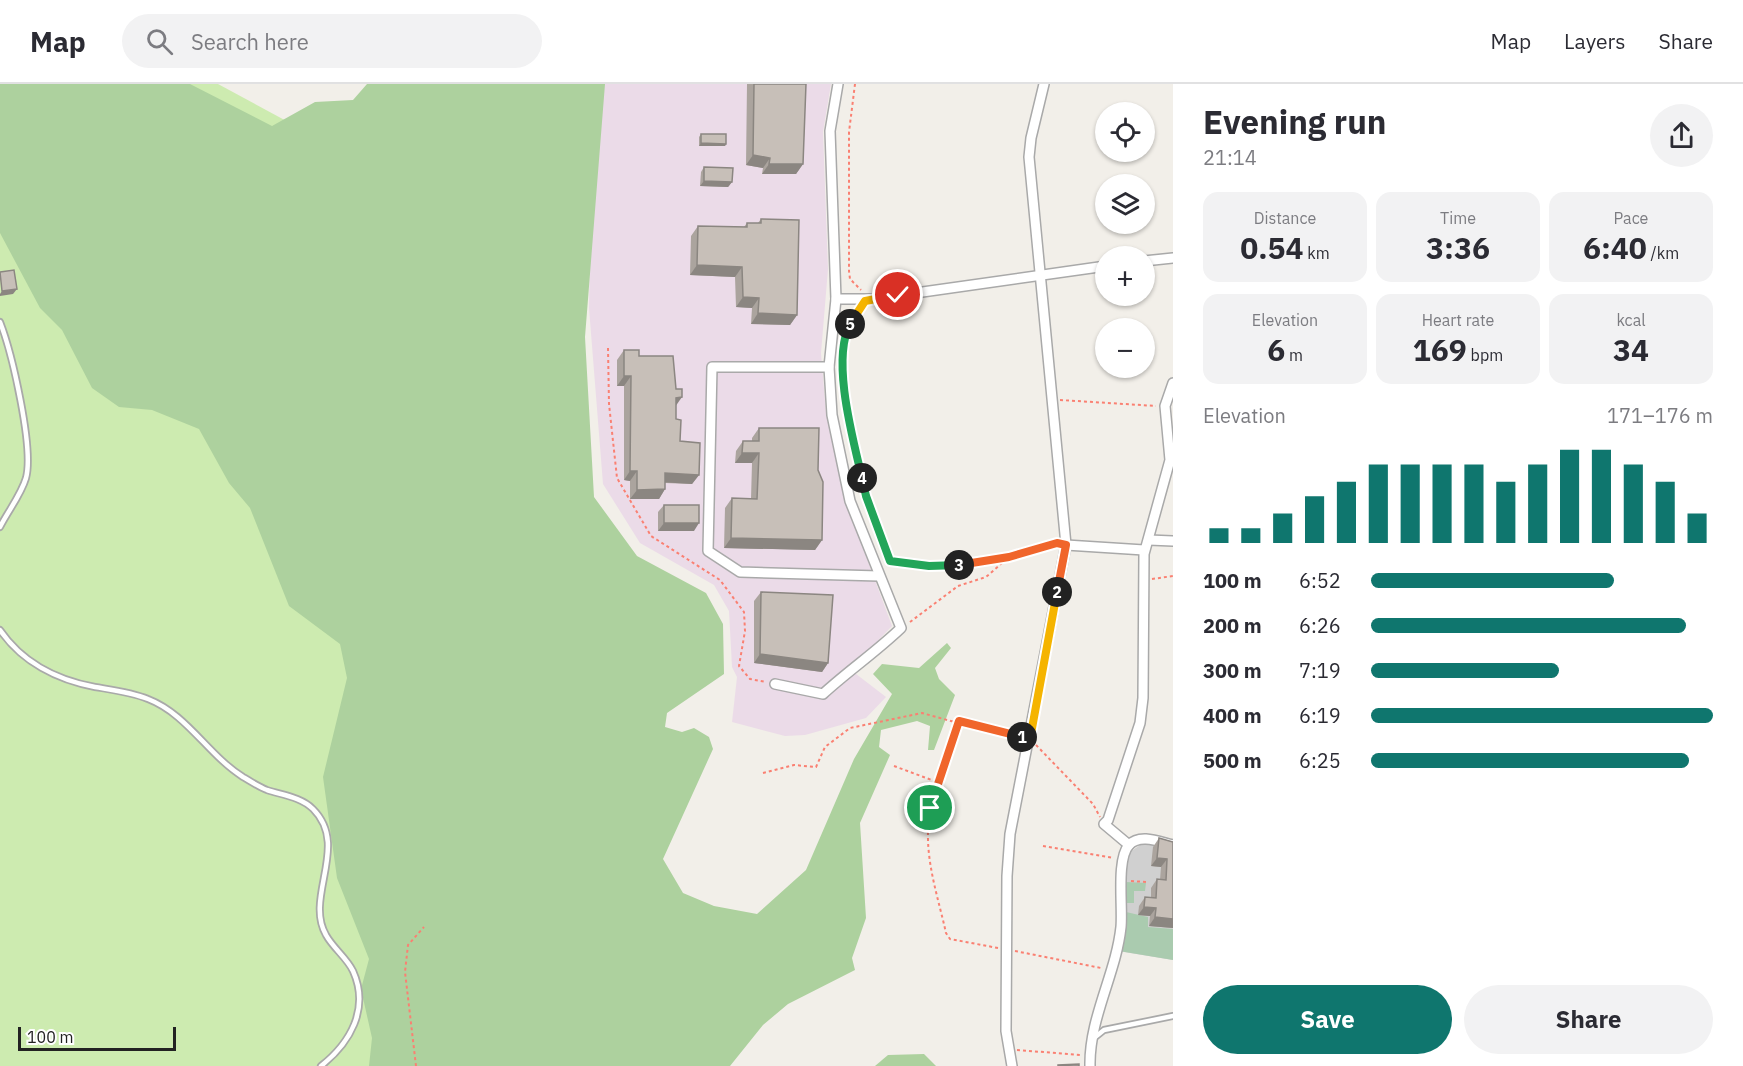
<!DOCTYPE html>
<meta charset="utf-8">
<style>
:root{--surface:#fff;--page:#f2f2f3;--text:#2b2b33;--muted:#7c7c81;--line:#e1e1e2;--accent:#0f766e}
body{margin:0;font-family:"IBM Plex Sans",sans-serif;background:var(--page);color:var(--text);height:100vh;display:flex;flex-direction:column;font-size:22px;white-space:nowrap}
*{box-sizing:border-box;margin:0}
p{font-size:20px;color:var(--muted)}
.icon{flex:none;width:33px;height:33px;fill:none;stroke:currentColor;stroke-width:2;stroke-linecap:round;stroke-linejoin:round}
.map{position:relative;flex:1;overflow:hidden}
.panel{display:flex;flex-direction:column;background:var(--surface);width:570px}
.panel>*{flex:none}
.buttons{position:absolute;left:1095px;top:18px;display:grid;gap:12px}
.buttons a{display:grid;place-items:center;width:60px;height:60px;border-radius:50%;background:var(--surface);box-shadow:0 2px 4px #0004;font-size:30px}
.scale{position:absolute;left:18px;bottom:15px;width:158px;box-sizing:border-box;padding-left:6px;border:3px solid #222;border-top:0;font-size:16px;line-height:21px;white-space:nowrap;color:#222;-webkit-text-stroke:4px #fff;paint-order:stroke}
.pin{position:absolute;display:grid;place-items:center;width:51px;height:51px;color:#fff;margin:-26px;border:3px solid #fff;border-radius:50%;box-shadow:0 2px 6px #0007}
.km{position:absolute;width:30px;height:30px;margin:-15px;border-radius:50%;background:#222;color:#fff;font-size:16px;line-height:30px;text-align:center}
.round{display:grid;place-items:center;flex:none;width:63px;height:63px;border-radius:32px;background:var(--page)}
.overview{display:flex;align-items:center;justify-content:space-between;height:102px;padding:0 30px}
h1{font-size:33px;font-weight:700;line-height:45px}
.stats{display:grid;grid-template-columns:repeat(3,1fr);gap:9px;height:102px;padding:6px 30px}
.stats div{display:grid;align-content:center;border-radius:15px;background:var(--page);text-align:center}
.stats b{font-size:30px;font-weight:700}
.stats small{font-size:16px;font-weight:400}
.stats p{font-size:16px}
.chart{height:168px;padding:12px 30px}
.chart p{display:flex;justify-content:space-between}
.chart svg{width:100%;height:108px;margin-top:6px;stroke:var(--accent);stroke-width:6}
.cta{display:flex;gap:12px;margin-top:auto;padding:12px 30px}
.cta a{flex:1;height:69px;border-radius:36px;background:var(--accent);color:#fff;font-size:24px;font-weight:700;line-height:69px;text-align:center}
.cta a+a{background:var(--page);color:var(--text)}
ul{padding:0 30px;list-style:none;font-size:20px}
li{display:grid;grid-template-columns:96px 72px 1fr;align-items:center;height:45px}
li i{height:15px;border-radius:8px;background:var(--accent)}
header{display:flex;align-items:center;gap:36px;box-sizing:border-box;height:84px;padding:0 30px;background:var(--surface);border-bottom:2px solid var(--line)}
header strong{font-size:28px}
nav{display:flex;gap:33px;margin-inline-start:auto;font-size:21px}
.search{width:420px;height:54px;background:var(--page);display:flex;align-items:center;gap:15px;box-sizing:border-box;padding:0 21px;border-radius:33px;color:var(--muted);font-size:22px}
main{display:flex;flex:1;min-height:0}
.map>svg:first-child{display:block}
.industrial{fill:#ebdbe8}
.religious{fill:#d0d0d0}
.grass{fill:#cdebb0}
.forest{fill:#add19e}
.cemetery{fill:#aacbaf}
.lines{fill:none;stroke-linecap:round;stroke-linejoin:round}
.lane-casing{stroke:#a9a9a9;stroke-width:8}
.street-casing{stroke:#a9a9a9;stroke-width:12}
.path{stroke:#fa8072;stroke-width:2;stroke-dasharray:3 3;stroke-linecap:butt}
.lane{stroke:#fff;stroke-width:4.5}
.street{stroke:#fff;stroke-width:9}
.wall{fill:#aba49e}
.shaded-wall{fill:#8b8681}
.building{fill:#c7bfb8;stroke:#8b8681;stroke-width:1.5}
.split-1-casing{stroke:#fff;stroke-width:12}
.split-2-casing{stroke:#fff;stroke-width:12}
.split-3-casing{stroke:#fff;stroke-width:12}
.split-4-casing{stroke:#fff;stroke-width:12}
.split-5-casing{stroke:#fff;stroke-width:12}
.split-6-casing{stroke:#fff;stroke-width:12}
.split-1{stroke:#f0652b;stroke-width:8}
.split-2{stroke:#f5b400;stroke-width:8}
.split-3{stroke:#f0652b;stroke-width:8}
.split-4{stroke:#22a559;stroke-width:8}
.split-5{stroke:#22a559;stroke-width:8}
.split-6{stroke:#f5b400;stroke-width:8}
</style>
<header>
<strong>Map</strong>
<div class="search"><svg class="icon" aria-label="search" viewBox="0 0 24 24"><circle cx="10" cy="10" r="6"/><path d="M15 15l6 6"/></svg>Search here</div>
<nav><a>Map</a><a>Layers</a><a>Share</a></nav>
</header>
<main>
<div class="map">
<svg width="1173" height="982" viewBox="0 0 1173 982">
<rect width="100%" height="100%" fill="#f2efe9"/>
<polygon class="industrial" points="593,0 831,0 823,48 828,185 821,269 826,329 844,413 892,542 867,568 847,583 886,613 866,634 805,651 785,652 732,638 737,593 732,583 729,527 714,501 640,459 603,400 589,224"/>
<polygon class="religious" points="1143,759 1173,764 1173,876 1118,867 1126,775 1130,768"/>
<polygon class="grass" points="0,0 218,0 316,53 566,982 0,982"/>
<g class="forest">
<polygon points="0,0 190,0 272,42 315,18 353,16 367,0 605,0 585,253 594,413 637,472 706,509 723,540 724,590 667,629 665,643 682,648 694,644 709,653 713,665 663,775 683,809 714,822 757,830 806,786 854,675 892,610 873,590 882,580 919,584 947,559 951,564 935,584 939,595 955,611 934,666 928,666 930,642 917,637 881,646 879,663 890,671 860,739 866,834 852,874 855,886 788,920 763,941 730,982 369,982 372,954 361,905 369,875 337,794 323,693 347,594 340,560 289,522 250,424 229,399 199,345 152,326 119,323 92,304 62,246 40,224 0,149"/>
<polygon points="924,970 936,982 875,982 888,971"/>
</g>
<g class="cemetery">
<polygon points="1126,798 1146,799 1145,807 1134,807 1134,819 1126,819"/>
<polygon points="1126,828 1148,833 1148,843 1173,845 1173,876 1119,867"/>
</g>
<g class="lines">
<defs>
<g id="lane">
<path d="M0,238C12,269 34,364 26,394C21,411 8,427 0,443"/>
<path d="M0,546C22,578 57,596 95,603C113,606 131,608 148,615C187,630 208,671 243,693C250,697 259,703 267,706C282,711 301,713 313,725C350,762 304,813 326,851C333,864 347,874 353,887C370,925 350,959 321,982"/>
<polyline points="1094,954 1104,946 1173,932"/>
</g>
<g id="street">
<polyline points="1144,177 1173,174"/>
<polyline points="836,215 873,215 1106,182"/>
<polyline points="829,283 712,283 708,467 740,488 879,492"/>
<polyline points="1149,456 1173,457"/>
<polyline points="1066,461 1144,466"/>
<path d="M775,600L823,610C848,587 876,568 901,544L850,417L832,331L829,283L836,215L830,47L838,0"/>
<polyline points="1129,761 1104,740 1108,736 1140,639 1143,614 1144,470 1170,376 1165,322 1173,299"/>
<polyline points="1012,982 1006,947 1007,792 1010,750 1066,461 1029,73 1031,54 1044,0"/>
<path d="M1090,982C1089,934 1116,890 1121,843C1123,823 1116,775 1129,761C1140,749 1160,758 1173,761"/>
</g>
</defs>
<use href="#lane" class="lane-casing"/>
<use href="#street" class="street-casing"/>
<g class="path">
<polyline points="855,0 849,48 849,187 850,195 861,206"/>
<path d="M860,225L843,256L846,324L866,412L890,477C955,486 994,476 1057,460"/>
<polyline points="608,264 609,320 617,394 651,452 720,496 744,528 745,547 739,582 750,595 766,598"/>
<polyline points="1060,316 1156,322"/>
<polyline points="1152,495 1173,492"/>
<polyline points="910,538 958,502 986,493 1009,473"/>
<polyline points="1036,661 1093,720 1100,733"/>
<polyline points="894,682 937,698"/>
<polyline points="763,689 794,681 816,683 825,663 850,644 922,629 958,639"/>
<polyline points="1043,762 1114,774"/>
<polyline points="1131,797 1146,798"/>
<path d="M998,864L950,855L946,849C939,817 927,782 928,748C929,710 946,672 959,637L1019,652"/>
<polyline points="1015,867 1101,884"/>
<polyline points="1017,966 1081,971"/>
<polyline points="416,982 405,888 408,861 424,843"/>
</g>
<use href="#lane" class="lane"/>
<use href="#street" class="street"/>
</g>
<g class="wall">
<polygon points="747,0 806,0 803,80 796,90 762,90 763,84 746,81"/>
<polygon points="701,50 726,60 725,62 699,62 699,53"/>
<polygon points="704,83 732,98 728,103 700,102 701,88"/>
<polygon points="761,135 797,231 790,241 751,240 752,224 736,223 735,193 690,191 691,152 698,142 744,143 747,139 758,139"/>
<polygon points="624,266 639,272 676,322 676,335 680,357 699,391 692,400 665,399 665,405 659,415 630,415 630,397 624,396 624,302 617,302 617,276"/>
<polygon points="759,344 818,386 822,456 815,466 724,464 725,424 732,414 751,415 752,379 735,379 736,367 743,357 752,357 752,354"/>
<polygon points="664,421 694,447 658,447 658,428"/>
<polygon points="761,508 828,579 822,588 754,579 754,517"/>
<polygon points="1159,754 1173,758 1173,844 1149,842 1150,832 1138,831 1139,822 1145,813 1151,814 1151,804 1157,795 1160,796 1161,783 1151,782 1153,763"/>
</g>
<g class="shaded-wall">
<polygon points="701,59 726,60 725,62 699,62"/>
<polygon points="753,71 770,74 763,84 746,81"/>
<polygon points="769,80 803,80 796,90 762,90"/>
<polygon points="704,97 732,98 728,103 700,102"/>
<polygon points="697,181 742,183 735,193 690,191"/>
<polygon points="17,205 13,210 0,212 0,210 2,207"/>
<polygon points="743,213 759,214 752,224 736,223"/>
<polygon points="758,229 797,231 790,241 751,240"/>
<polygon points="624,292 631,292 624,302 617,302"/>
<polygon points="682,313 675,323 676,314"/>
<polygon points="742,369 759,369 752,379 735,379"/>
<polygon points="630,387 637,387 630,397 624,396"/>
<polygon points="665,389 699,391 692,400 659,398"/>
<polygon points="665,405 659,415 630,415 637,406"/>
<polygon points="664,439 699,439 694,447 658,447"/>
<polygon points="731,454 822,456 815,466 724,464"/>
<polygon points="760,570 828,579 822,588 754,579"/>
<polygon points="1157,774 1167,775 1161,783 1151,782"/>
<polygon points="1144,823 1156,824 1150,832 1138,831"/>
<polygon points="1155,833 1173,835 1173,844 1149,842"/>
</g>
<g class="building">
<polygon points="754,0 806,0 803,80 769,80 770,74 753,71"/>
<polygon points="701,50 726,50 726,60 701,59"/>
<polygon points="704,83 733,84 732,98 704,97"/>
<polygon points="761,135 799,136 797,231 758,229 759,214 743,213 742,183 697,181 698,142 747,143 747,139 761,139"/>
<polygon points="14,186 17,205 2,207 0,188"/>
<polygon points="624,266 639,266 639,272 673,272 676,305 682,305 682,313 676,314 676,335 681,336 680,357 700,359 699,391 665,389 665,405 637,406 637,387 630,387 631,292 624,292"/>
<polygon points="759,344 819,344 818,386 823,398 822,456 731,454 732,414 757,415 759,369 742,369 743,357 759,357"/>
<rect x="664" y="421" width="35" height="18"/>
<polygon points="761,508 833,511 828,579 760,570"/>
<polygon points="1159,754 1173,758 1173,835 1155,833 1156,824 1144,823 1145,813 1156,814 1157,795 1166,796 1167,775 1157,774"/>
<polygon points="1079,980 1079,982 1058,982 1058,981"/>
</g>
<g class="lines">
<defs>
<polyline id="split-1" points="930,724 959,637 1022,653"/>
<polyline id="split-2" points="1022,653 1030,655 1057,508"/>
<polyline id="split-3" points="959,481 1009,473 1057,459 1066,461 1057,508"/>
<polyline id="split-4" points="862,394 866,412 890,477 929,482 959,481"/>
<path id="split-5" d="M850,240C831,276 853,355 862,394"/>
<polyline id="split-6" points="850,240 865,217 898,211"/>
</defs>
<use href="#split-1" class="split-1-casing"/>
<use href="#split-2" class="split-2-casing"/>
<use href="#split-3" class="split-3-casing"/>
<use href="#split-4" class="split-4-casing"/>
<use href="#split-5" class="split-5-casing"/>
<use href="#split-6" class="split-6-casing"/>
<use href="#split-1" class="split-1"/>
<use href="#split-2" class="split-2"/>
<use href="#split-3" class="split-3"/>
<use href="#split-4" class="split-4"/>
<use href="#split-5" class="split-5"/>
<use href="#split-6" class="split-6"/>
</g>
</svg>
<div class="buttons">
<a><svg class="icon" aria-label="locate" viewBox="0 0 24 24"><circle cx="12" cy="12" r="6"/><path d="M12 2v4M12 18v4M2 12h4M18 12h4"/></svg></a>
<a><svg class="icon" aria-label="layers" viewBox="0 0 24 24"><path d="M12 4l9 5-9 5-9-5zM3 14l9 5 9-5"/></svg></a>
<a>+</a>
<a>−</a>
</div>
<div class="scale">100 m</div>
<div class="pin" style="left:930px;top:724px;background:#1e9e55"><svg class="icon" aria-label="arrive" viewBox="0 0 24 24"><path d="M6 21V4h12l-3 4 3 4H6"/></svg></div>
<div class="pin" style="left:898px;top:211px;background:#d93025"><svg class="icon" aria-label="check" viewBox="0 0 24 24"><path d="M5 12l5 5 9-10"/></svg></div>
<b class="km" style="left:1022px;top:653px">1</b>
<b class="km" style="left:1057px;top:508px">2</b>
<b class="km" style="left:959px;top:481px">3</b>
<b class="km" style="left:862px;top:394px">4</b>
<b class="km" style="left:850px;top:240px">5</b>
</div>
<section class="panel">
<div class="overview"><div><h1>Evening run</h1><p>21:14</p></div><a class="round"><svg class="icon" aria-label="share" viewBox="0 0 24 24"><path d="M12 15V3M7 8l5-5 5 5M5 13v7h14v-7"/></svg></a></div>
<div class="stats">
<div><p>Distance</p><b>0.54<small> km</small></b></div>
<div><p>Time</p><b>3:36</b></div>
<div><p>Pace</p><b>6:40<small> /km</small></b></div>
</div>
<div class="stats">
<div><p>Elevation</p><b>6<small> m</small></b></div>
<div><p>Heart rate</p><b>169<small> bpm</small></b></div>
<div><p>kcal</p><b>34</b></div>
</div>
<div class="chart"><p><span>Elevation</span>171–176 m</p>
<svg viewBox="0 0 160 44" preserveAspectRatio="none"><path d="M5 44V38M15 44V38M25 44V32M35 44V25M45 44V19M55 44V12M65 44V12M75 44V12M85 44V12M95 44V19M105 44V12M115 44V6M125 44V6M135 44V12M145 44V19M155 44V32"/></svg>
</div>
<ul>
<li><b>100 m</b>6:52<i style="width:71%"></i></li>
<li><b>200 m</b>6:26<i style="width:92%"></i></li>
<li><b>300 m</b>7:19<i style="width:55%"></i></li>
<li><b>400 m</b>6:19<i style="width:100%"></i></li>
<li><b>500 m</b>6:25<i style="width:93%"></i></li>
</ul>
<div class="cta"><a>Save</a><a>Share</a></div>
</section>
</main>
